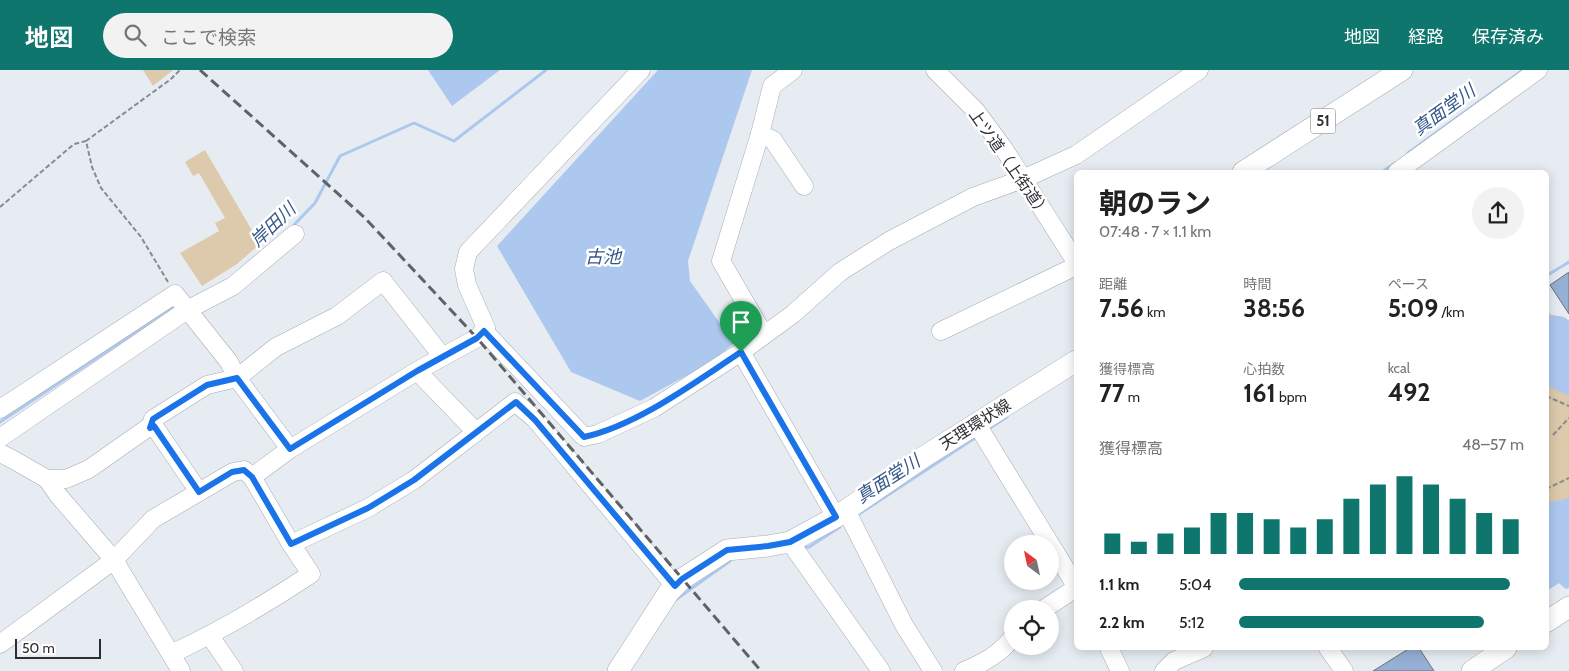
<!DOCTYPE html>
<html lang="ja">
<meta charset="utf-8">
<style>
:root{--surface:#fff;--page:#f2f2f2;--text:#222;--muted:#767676;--accent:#0f766e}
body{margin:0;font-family:Cabin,"Noto Sans JP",sans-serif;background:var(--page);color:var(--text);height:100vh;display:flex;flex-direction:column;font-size:19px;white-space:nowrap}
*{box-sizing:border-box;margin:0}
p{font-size:16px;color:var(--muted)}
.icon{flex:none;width:28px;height:28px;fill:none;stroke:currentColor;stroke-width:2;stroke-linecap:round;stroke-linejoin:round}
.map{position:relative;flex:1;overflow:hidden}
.panel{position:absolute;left:1074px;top:100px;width:475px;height:480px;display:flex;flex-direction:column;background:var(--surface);border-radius:8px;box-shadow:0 2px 12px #0003}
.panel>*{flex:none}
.needle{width:32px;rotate:327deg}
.controls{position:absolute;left:1004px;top:465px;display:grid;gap:10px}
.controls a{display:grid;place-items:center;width:55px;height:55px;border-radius:50%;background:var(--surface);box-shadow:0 2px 12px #0003;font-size:25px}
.scale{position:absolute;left:15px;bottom:12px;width:86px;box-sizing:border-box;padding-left:5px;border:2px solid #2c2e31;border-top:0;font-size:14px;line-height:18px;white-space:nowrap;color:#2c2e31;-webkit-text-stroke:4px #fff;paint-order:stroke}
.pin{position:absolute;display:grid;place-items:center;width:42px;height:42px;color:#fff;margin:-51px -21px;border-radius:50% 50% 50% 0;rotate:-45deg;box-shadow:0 0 5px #0007}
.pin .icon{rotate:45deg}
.round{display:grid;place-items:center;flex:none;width:52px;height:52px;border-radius:26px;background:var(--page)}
.head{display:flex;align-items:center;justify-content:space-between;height:85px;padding:0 25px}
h1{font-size:28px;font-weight:700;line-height:38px}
.metrics{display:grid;grid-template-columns:repeat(3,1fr);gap:8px;height:85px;padding:5px 25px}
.metrics div{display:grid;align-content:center}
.metrics b{font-size:25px;font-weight:700}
.metrics small{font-size:14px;font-weight:400}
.metrics p{font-size:14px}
.chart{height:140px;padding:10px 25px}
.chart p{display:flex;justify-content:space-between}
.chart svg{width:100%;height:90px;margin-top:5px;stroke:var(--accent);stroke-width:6}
ul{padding:0 25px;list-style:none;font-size:16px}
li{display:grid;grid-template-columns:80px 60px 1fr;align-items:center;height:38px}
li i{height:12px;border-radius:6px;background:var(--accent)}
header{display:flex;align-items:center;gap:30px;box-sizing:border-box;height:70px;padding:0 25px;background:var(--accent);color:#fff}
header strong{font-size:24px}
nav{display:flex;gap:28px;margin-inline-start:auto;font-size:18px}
.search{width:350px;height:45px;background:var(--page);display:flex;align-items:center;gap:12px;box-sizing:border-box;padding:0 18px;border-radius:28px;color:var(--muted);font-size:19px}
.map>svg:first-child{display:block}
.green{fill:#ddcaac}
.water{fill:#adc8ee}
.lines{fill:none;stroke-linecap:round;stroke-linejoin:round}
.stream{stroke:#adc8ee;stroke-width:3}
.building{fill:#95afd5;stroke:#6d7278}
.minor-casing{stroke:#a7abb2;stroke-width:19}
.major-casing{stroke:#a7abb2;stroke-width:22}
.path{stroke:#888b90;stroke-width:2;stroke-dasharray:5 2.5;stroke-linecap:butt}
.minor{stroke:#fff;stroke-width:18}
.major{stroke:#fff;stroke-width:21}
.rail{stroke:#5f6266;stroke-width:3;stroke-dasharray:10 5;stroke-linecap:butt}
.route-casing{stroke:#fff;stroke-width:10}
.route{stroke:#1a73e8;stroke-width:6}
.labels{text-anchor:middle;stroke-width:5;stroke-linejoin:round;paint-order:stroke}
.shield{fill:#fff;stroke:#6b6d6f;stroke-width:1}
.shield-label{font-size:15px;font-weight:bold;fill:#2c2e31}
.street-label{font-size:16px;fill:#2c2e31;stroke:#fff}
.water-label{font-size:18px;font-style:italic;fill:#35588a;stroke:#fff}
</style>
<header>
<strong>地図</strong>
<div class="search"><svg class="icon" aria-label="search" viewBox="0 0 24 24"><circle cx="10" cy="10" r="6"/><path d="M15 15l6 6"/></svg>ここで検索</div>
<nav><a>地図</a><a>経路</a><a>保存済み</a></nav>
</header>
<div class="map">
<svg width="1569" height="601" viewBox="0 0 1569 601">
<rect width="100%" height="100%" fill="#e7ecf3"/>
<g class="green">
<polygon points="143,0 173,0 153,16"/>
<polygon points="205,80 260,174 237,194 202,216 180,183 219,161 215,153 225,148 199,103 193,106 185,92"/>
<polygon points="1546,238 1551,245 1564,247 1569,251 1569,517 1566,519 1559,513 1546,521"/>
</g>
<g class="water">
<polygon points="428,0 500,0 452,36"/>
<polygon points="658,0 752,0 688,191 690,211 734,273 710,293 640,331 571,302 497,176"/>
<polygon points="1551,245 1564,247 1569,251 1569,326 1546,315 1546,248"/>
<polygon points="1569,426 1569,517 1566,519 1559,513 1546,521 1546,433 1566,429"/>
</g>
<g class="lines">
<g class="stream">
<polyline points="1408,83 1523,0"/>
<polyline points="1382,102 1395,93"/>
<polyline points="291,158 315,133 340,86 414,53 454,71 546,0"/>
<polyline points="1546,206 1569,192"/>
<polyline points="0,352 177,235"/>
<polyline points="987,360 1007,347"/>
<polyline points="856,446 978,366"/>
<polyline points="802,478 809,477 840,457"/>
<polyline points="674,531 730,491"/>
</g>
</g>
<g class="building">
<polygon points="1569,202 1569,244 1550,215"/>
<polygon points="1410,578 1419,578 1434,601 1373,601"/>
</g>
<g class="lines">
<defs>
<g id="minor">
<polyline points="935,0 976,41 1004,79 1076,192"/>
<polyline points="760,64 773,70 804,116"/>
<polyline points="1397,102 1538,0"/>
<polyline points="484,261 584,367 598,364 654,338 741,282 793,244 840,202 889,171 973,127 1023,109 1076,85 1199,0"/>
<polyline points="941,261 1076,196"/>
<polyline points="764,265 721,191 760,64 772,16 793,0"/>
<polyline points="741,282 836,447"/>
<polyline points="417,301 476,362"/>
<polyline points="0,339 175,224 229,292 237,308 290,379"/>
<polyline points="976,353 1076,516"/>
<polyline points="150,358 153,349 207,315 237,308 276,277 337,246 383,211 442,286"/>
<polyline points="0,368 187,240 233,216 295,164"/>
<polyline points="0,383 12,389 47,409 66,409 89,399 146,359 154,356 199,422"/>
<polyline points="252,407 290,379 417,301 477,268 486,258 467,215 464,199 468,182 641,0"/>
<polyline points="47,409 58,425 114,490 181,601"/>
<polyline points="846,440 904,555 933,601"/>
<polyline points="790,472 881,601"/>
<polyline points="291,474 368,438 414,410 515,332 535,349 675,516"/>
<polyline points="1044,539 1076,518"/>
<polyline points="210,566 234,601"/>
<path d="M0,574L114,490L153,449L233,402L244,400L252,407L291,474L311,504C266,534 220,561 171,584"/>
<polyline points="1109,578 1120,601"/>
<polyline points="1328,578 1344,601"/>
<path d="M964,601C983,593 1000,584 1012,568"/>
<polyline points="1164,601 1174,591 1204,578"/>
</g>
<g id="major">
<polyline points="1243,102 1402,0"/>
<polyline points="1546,552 1569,537"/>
<polyline points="618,601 669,522 682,509 727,480 768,476 790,472 836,447 925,386 1076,291"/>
<polyline points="1472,601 1506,578"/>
</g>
</defs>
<use href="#minor" class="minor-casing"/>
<use href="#major" class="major-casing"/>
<g class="path">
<polyline points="0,137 74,74 86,71"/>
<polyline points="168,212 141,167 101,118 92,97 86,71 171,9 180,0"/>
<polyline points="1546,326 1569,336"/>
<polyline points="1553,365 1569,348"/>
<polyline points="1546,419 1569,408"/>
</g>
<use href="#minor" class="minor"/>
<use href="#major" class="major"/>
<polyline class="rail" points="200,0 365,148 477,268 761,601"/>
</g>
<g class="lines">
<defs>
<path id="route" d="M484,261L584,367C638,355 695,312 741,282L836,447L790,472L768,476L727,480L682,509L675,516L535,350L516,332L414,410L368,438L291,474L252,407L244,400L232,402L199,422L154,356L150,358L153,349L207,315L237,308L290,379L417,301L477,268Z"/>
</defs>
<use href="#route" class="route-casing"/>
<use href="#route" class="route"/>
</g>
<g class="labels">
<rect class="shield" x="1310.5" y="38.5" width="25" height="25" rx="4"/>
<g class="shield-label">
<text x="1323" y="56">51</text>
</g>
<g class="street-label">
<text transform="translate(1010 93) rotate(55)" y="6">上ツ道（上街道）</text>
<text transform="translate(975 354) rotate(-32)" y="6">天理環状線</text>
</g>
<g class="water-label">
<text transform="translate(1444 40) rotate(-36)" y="6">真面堂川</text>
<text transform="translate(273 155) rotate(-44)" y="6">岸田川</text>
<text x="603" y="193">古池</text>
<text transform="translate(888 409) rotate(-33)" y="6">真面堂川</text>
</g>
</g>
</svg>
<div class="controls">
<a><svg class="needle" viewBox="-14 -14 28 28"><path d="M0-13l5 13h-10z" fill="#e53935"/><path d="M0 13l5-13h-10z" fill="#767676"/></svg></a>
<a><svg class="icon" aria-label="locate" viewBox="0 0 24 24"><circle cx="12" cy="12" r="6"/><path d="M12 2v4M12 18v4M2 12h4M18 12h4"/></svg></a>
</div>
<div class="scale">50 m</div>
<div class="pin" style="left:741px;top:282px;background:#1e9e55"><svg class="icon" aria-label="arrive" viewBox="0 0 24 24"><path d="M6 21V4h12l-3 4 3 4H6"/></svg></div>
<section class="panel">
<div class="head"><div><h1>朝のラン</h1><p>07:48 · 7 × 1.1 km</p></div><a class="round"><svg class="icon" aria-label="share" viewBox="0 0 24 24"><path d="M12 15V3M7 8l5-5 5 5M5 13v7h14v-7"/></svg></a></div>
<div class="metrics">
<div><p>距離</p><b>7.56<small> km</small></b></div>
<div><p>時間</p><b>38:56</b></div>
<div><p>ペース</p><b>5:09<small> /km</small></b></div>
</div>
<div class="metrics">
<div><p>獲得標高</p><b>77<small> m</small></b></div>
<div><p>心拍数</p><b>161<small> bpm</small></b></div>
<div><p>kcal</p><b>492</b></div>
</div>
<div class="chart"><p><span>獲得標高</span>48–57 m</p>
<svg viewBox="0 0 160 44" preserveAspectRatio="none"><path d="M5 44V34M15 44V38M25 44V34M35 44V31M45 44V24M55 44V24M65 44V27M75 44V31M85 44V27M95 44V17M105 44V10M115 44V6M125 44V10M135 44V17M145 44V24M155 44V27"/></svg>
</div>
<ul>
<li><b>1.1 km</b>5:04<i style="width:95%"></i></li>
<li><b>2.2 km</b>5:12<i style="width:86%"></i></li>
</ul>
</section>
</div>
